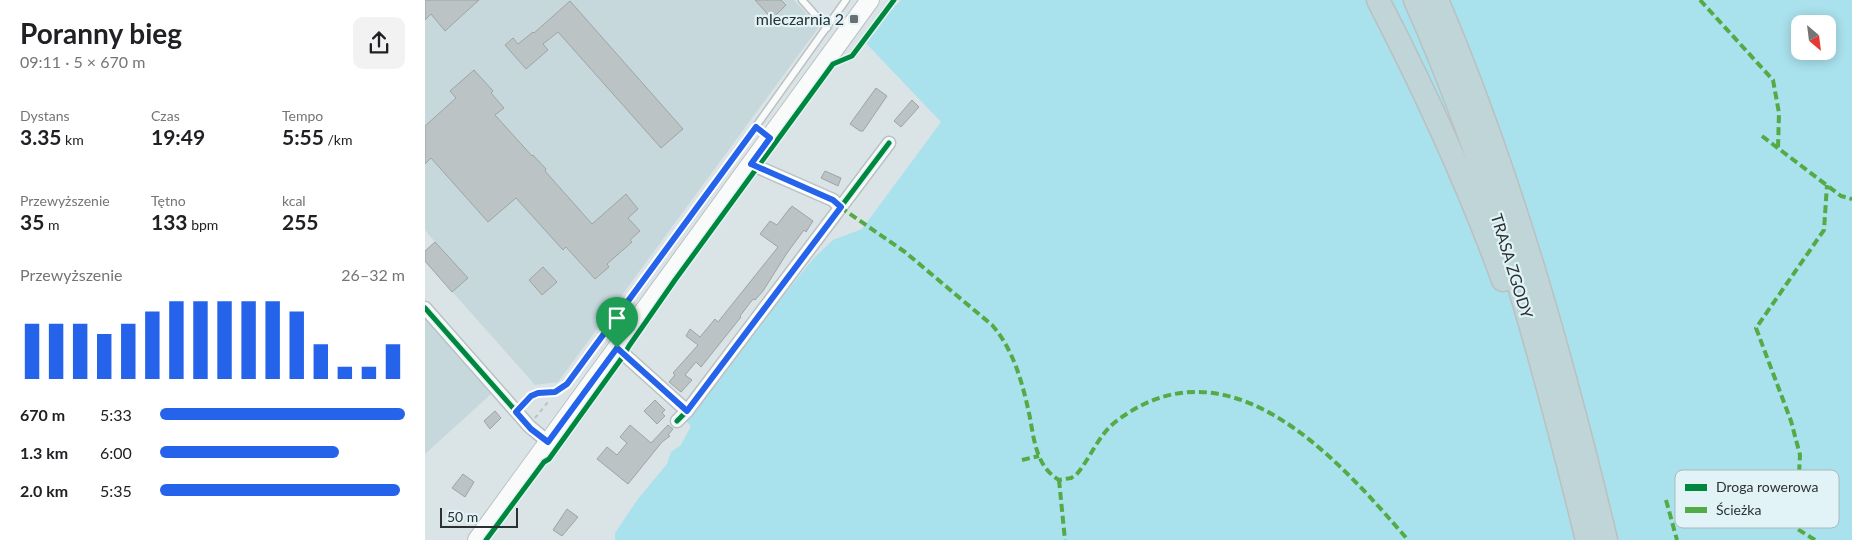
<!DOCTYPE html>
<html lang="pl">
<meta charset="utf-8">
<style>
:root{--surface:#fff;--page:#f2f2f2;--text:#202124;--muted:#757577;--accent:#2563eb}
body{margin:0;font-family:Lato,sans-serif;background:var(--page);color:var(--text);height:100vh;display:flex;flex-direction:column;font-size:19px;white-space:nowrap}
*{box-sizing:border-box;margin:0}
p{font-size:16px;color:var(--muted)}
.icon{flex:none;width:28px;height:28px;fill:none;stroke:currentColor;stroke-width:2;stroke-linecap:round;stroke-linejoin:round}
.map{position:relative;flex:1;overflow:hidden}
.sheet{display:flex;flex-direction:column;background:var(--surface);width:425px}
.sheet>*{flex:none}
.needle{width:32px;rotate:152deg}
.fabs{position:absolute;left:1366px;top:15px;display:grid;gap:10px}
.fabs a{display:grid;place-items:center;width:45px;height:45px;border-radius:10px;background:var(--surface);box-shadow:0 2px 12px #0003;font-size:25px}
.scale{position:absolute;left:15px;bottom:12px;width:78px;box-sizing:border-box;padding-left:5px;border:2px solid #2b3133;border-top:0;font-size:14px;line-height:18px;white-space:nowrap;color:#2b3133;-webkit-text-stroke:4px #e2f3f7;paint-order:stroke}
.pin{position:absolute;display:grid;place-items:center;width:42px;height:42px;color:#fff;margin:-51px -21px;border-radius:50% 50% 50% 0;rotate:-45deg;box-shadow:0 0 5px #0007}
.pin .icon{rotate:45deg}
.round{display:grid;place-items:center;flex:none;width:52px;height:52px;border-radius:10px;background:var(--page)}
.summary{display:flex;align-items:center;justify-content:space-between;height:85px;padding:0 20px}
h1{font-size:28px;font-weight:700;line-height:38px}
.stats{display:grid;grid-template-columns:repeat(3,1fr);gap:8px;height:85px;padding:5px 20px}
.stats div{display:grid;align-content:center}
.stats b{font-size:21px;font-weight:700}
.stats small{font-size:14px;font-weight:400}
.stats p{font-size:14px}
.chart{height:140px;padding:10px 20px}
.chart p{display:flex;justify-content:space-between}
.chart svg{width:100%;height:90px;margin-top:5px;stroke:var(--accent);stroke-width:6}
ul{padding:0 20px;list-style:none;font-size:16px}
li{display:grid;grid-template-columns:80px 60px 1fr;align-items:center;height:38px}
li i{height:12px;border-radius:6px;background:var(--accent)}
main{display:flex;flex:1;min-height:0}
.map>svg:first-child{display:block}
.built{fill:#c6d8dc}
.green{fill:#a9e1ec;fill-rule:evenodd}
.building{fill:#bcc3c5;stroke:#9ea4a6}
.lines{fill:none;stroke-linecap:round;stroke-linejoin:round}
.service-casing{stroke:#bac1c2;stroke-width:9}
.minor-casing{stroke:#bac1c2;stroke-width:15}
.secondary-casing{stroke:#bac1c2;stroke-width:20}
.motorway-casing{stroke:#bbc0c1;stroke-width:25}
.path{stroke:#bec1c3;stroke-width:2;stroke-dasharray:4 4;stroke-linecap:butt}
.service{stroke:#f9fbfb;stroke-width:6}
.minor{stroke:#f9fbfb;stroke-width:12}
.secondary{stroke:#f9fbfb;stroke-width:18}
.motorway{stroke:#c0d5d7;stroke-width:22}
.quiet{stroke:#54ab45;stroke-width:4;stroke-dasharray:8 4;stroke-linecap:butt}
.cycleway-casing{stroke:#e2f3f7;stroke-width:8}
.cycleway{stroke:#00873e;stroke-width:5}
.route-casing{stroke:#fff;stroke-width:10}
.route{stroke:#2563eb;stroke-width:6}
.poi-dot{fill:#686f71;stroke:#e2f3f7;stroke-width:2}
.labels{text-anchor:middle;stroke-width:4.5;stroke-linejoin:round;paint-order:stroke}
.poi-label{font-size:16px;fill:#2b3133;stroke:#e2f3f7;text-anchor:end}
.street-label{font-size:16px;fill:#2b3133;stroke:#e2f3f7}
.key{fill:#e2f3f7;stroke:#abb9bc;stroke-width:1}
.key-label{font-size:14px;fill:#2b3133}
</style>
<main>
<section class="sheet">
<div class="summary"><div><h1>Poranny bieg</h1><p>09:11 · 5 × 670 m</p></div><a class="round"><svg class="icon" aria-label="share" viewBox="0 0 24 24"><path d="M12 15V3M7 8l5-5 5 5M5 13v7h14v-7"/></svg></a></div>
<div class="stats">
<div><p>Dystans</p><b>3.35<small> km</small></b></div>
<div><p>Czas</p><b>19:49</b></div>
<div><p>Tempo</p><b>5:55<small> /km</small></b></div>
</div>
<div class="stats">
<div><p>Przewyższenie</p><b>35<small> m</small></b></div>
<div><p>Tętno</p><b>133<small> bpm</small></b></div>
<div><p>kcal</p><b>255</b></div>
</div>
<div class="chart"><p><span>Przewyższenie</span>26–32 m</p>
<svg viewBox="0 0 160 44" preserveAspectRatio="none"><path d="M5 44V17M15 44V17M25 44V17M35 44V22M45 44V17M55 44V11M65 44V6M75 44V6M85 44V6M95 44V6M105 44V6M115 44V11M125 44V27M135 44V38M145 44V38M155 44V27"/></svg>
</div>
<ul>
<li><b>670 m</b>5:33<i style="width:100%"></i></li>
<li><b>1.3 km</b>6:00<i style="width:73%"></i></li>
<li><b>2.0 km</b>5:35<i style="width:98%"></i></li>
</ul>
</section>
<div class="map">
<svg width="1427" height="540" viewBox="0 0 1427 540">
<rect width="100%" height="100%" fill="#dae3e5"/>
<g class="built">
<polygon points="0,0 369,0 394,27 133,382 110,385 0,261 0,251 10,242 0,230"/>
<polygon points="0,318 66,394 0,454"/>
</g>
<path class="green" d="M476,0H1427V540H190V533L213,499L242,464L246,452L256,445L266,426L258,418L389,258L408,240L437,229L516,122L438,40ZM1375,24H1402V51H1375Z"/>
<g class="building">
<polygon points="0,0 54,0 20,31 6,14 0,20"/>
<polygon points="330,0 356,0 361,5 347,19"/>
<polygon points="145,1 258,129 236,148 133,32 118,44 123,50 101,69 80,45 88,38 93,44 108,32 109,33"/>
<polygon points="49,70 68,91 66,93 79,108 70,115 107,156 108,155 121,169 120,171 167,224 201,194 213,209 203,218 215,231 205,240 207,242 182,264 184,267 170,279 141,247 138,250 91,198 63,222 6,158 0,164 0,126 31,98 25,91"/>
<polygon points="451,88 462,96 438,131 435,131 425,124"/>
<polygon points="487,100 494,107 476,127 469,121"/>
<polygon points="400,171 416,178 413,186 396,178"/>
<polygon points="367,206 388,221 381,232 379,230 362,253 338,291 330,300 328,299 315,316 316,317 276,367 271,362 260,375 267,380 256,392 244,382 250,375 248,373 273,345 261,336 265,329 275,337 290,319 293,322 353,247 335,234 345,221 352,225 365,208 366,208"/>
<polygon points="10,242 43,278 27,292 0,261 0,251"/>
<polygon points="118,267 132,282 117,295 104,280"/>
<polygon points="230,400 240,410 237,413 240,416 232,424 219,411"/>
<polygon points="70,411 76,418 65,429 59,421"/>
<polygon points="205,425 226,443 243,425 248,429 243,435 245,436 237,442 203,484 172,459 182,447 192,455 202,443 195,437"/>
<polygon points="38,474 49,482 40,497 27,488"/>
<polygon points="142,509 153,517 137,536 128,530"/>
</g>
<g class="lines">
<defs>
<g id="service">
<polyline points="377,0 402,28"/>
<polyline points="91,412 107,396 113,393 130,392 142,384 279,199 421,0"/>
</g>
<g id="minor">
<polyline points="326,164 408,200 415,207"/>
<polyline points="0,308 104,426 123,442"/>
<polyline points="192,348 262,411"/>
<polyline points="252,421 262,411 464,143"/>
</g>
<polyline id="secondary" points="52,540 445,0"/>
<g id="motorway">
<path d="M953,0C1000,91 1043,184 1078,280"/>
<path d="M990,0C1067,173 1117,357 1162,540"/>
<path d="M1012,0C1086,174 1137,356 1181,540"/>
</g>
</defs>
<use href="#service" class="service-casing"/>
<use href="#minor" class="minor-casing"/>
<use href="#secondary" class="secondary-casing"/>
<use href="#motorway" class="motorway-casing"/>
<g class="path">
<polyline points="415,64 428,59 473,0"/>
<polyline points="110,418 123,402"/>
</g>
<use href="#service" class="service"/>
<use href="#minor" class="minor"/>
<use href="#secondary" class="secondary"/>
<use href="#motorway" class="motorway"/>
<g class="quiet">
<polyline points="1275,0 1348,80 1354,113 1353,148"/>
<polyline points="1337,136 1416,196 1427,199"/>
<path d="M415,207L480,252L567,325C588,349 597,381 604,413C609,437 610,466 634,480L646,478L651,475C665,459 673,436 689,423C803,333 913,459 983,540"/>
<polyline points="597,460 614,456"/>
<polyline points="634,480 640,540"/>
<polyline points="1241,500 1252,540"/>
<polyline points="1390,540 1371,528 1362,519 1363,506 1370,492 1374,474 1375,455 1366,421 1331,328 1399,230 1402,185"/>
</g>
<defs>
<g id="cycleway">
<polyline points="0,308 104,426 123,442"/>
<polyline points="252,421 262,411 464,143"/>
<polyline points="61,540 119,462 124,459 199,355 204,346 250,280 408,64 427,56 469,0"/>
</g>
</defs>
<use href="#cycleway" class="cycleway-casing"/>
<use href="#cycleway" class="cycleway"/>
</g>
<g class="lines">
<defs>
<polygon id="route" points="331,127 345,138 326,164 408,200 416,207 262,411 192,348 123,442 106,429 91,412 106,396 113,393 130,392 142,384"/>
</defs>
<use href="#route" class="route-casing"/>
<use href="#route" class="route"/>
</g>
<rect class="poi-dot" x="424" y="14" width="10" height="10" rx="2.5"/>
<g class="labels">
<g class="poi-label">
<text x="419" y="25">mleczarnia 2</text>
</g>
<g class="street-label">
<text transform="translate(1087 266) rotate(73)" y="6">TRASA ZGODY</text>
</g>
</g>
<rect x="1250" y="470" width="164" height="58" rx="8" class="key"/>
<rect x="1260" y="484" width="22" height="7" fill="#00873e"/>
<rect x="1260" y="507" width="22" height="6" fill="#54ab45"/>
<g class="key-label">
<text x="1291" y="492">Droga rowerowa</text>
<text x="1291" y="515">Ścieżka</text>
</g>
</svg>
<div class="fabs">
<a><svg class="needle" viewBox="-14 -14 28 28"><path d="M0-13l5 13h-10z" fill="#e53935"/><path d="M0 13l5-13h-10z" fill="#757577"/></svg></a>
</div>
<div class="scale">50 m</div>
<div class="pin" style="left:192px;top:348px;background:#1e9e55"><svg class="icon" aria-label="arrive" viewBox="0 0 24 24"><path d="M6 21V4h12l-3 4 3 4H6"/></svg></div>
</div>
</main>
